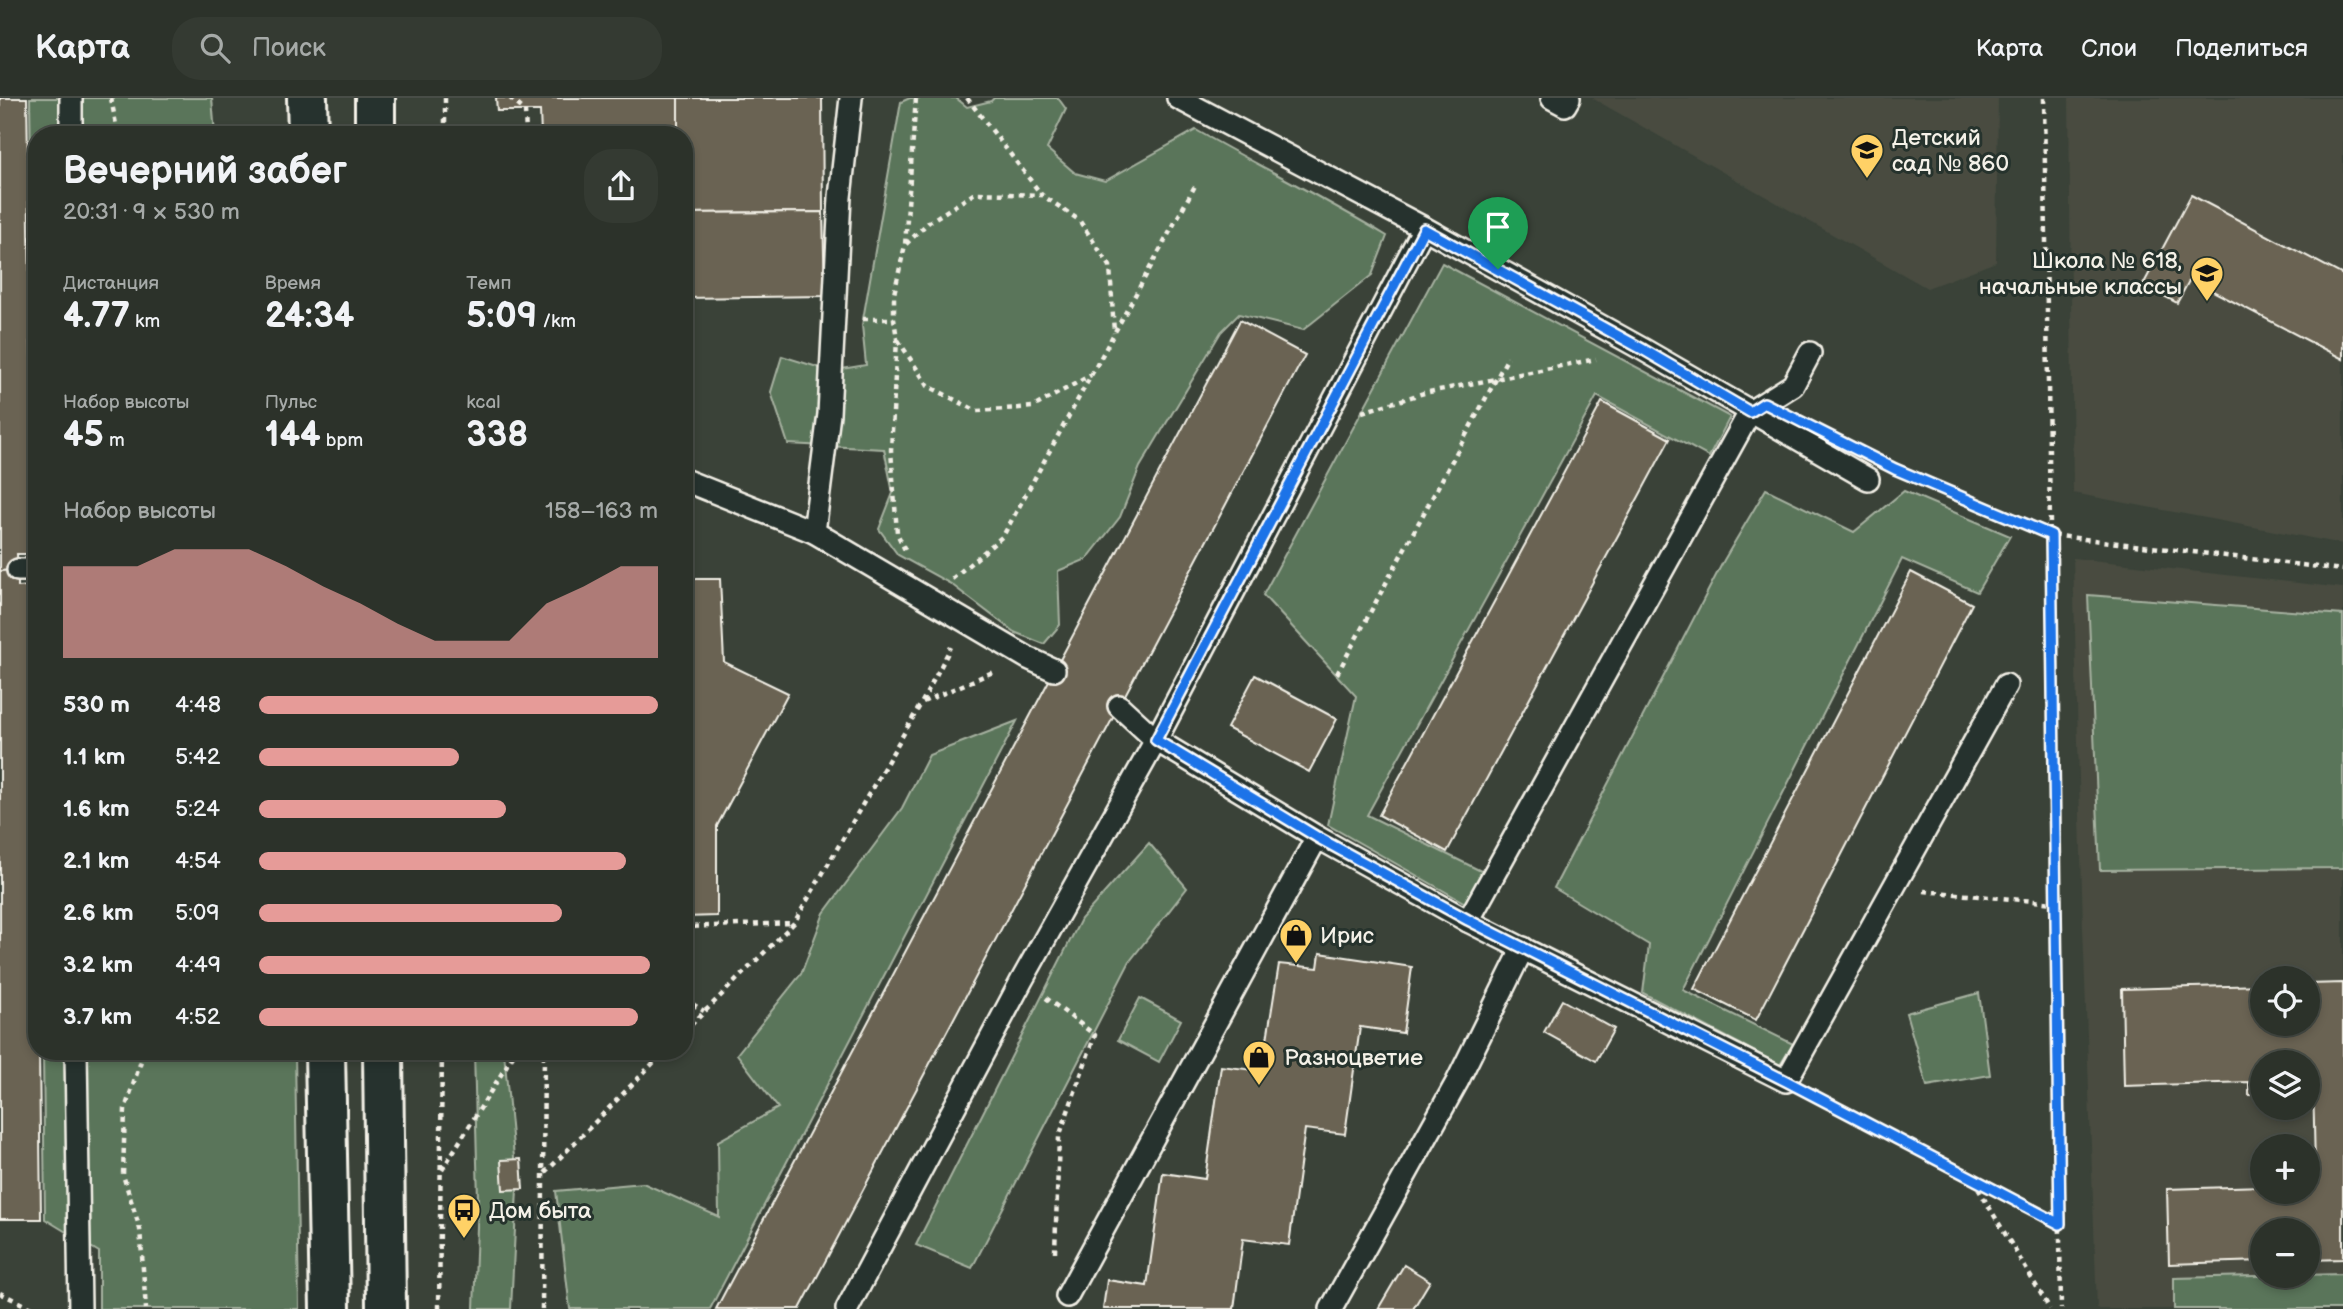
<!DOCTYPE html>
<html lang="ru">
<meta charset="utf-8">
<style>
:root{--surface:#2c322a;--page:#343a32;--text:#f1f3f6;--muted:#a6aaa8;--line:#484d47;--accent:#e69b98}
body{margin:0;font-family:"Balsamiq Sans",sans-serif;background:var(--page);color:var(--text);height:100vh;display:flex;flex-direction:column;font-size:26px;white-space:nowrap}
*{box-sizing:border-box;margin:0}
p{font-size:23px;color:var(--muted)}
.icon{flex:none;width:38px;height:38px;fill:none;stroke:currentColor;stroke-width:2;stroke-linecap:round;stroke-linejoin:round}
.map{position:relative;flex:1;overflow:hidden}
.sheet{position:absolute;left:28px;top:28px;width:665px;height:934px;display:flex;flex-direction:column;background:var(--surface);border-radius:28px;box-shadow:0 4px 10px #0003,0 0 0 2px var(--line)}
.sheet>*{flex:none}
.controls{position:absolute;left:2250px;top:868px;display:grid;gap:14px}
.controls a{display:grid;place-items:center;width:70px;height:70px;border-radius:50%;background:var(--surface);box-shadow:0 4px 10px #0003,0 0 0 2px var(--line);font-size:35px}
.pin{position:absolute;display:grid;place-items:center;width:60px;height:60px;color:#fff;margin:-72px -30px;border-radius:50% 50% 50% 0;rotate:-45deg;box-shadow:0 0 7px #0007}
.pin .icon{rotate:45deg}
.round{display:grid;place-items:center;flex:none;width:74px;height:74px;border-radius:28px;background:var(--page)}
.headline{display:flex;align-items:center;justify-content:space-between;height:119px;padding:0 35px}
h1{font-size:38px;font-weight:700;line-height:52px}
.metrics{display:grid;grid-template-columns:repeat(3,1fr);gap:10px;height:119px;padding:7px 35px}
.metrics div{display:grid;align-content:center}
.metrics b{font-size:35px;font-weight:700}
.metrics small{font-size:19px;font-weight:400}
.metrics p{font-size:19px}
.chart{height:196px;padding:14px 35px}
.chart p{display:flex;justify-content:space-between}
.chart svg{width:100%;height:126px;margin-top:7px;fill:var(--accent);opacity:.7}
ul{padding:0 35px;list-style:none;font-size:23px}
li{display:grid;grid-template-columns:112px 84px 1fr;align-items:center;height:52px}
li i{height:18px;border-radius:9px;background:var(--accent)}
header{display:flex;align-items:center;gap:42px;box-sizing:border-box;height:98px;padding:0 35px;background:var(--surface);border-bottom:2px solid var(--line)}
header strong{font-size:33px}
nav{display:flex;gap:38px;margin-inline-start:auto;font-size:24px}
.search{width:490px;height:63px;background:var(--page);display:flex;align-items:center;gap:18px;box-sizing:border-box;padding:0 24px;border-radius:28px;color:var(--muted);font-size:26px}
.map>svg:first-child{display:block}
.built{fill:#484c40;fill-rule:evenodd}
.green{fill:#5a745a;stroke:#a7b2a1;stroke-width:2}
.building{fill:#6a6452;stroke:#f4f1e8;stroke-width:2}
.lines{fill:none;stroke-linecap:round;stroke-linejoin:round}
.service-casing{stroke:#f4f1e8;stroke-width:26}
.primary-casing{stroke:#f4f1e8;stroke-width:44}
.path{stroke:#f4f1e8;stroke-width:4.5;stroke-dasharray:5 5;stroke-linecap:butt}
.service{stroke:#26332d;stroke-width:21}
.primary{stroke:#26332d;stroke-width:38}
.route-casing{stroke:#fff;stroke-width:14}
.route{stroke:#1a73e8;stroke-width:9}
.labels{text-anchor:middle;stroke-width:6;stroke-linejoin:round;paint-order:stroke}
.poi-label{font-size:23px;fill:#f4f1e8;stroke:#26332d;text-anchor:start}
</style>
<header>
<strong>Карта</strong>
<div class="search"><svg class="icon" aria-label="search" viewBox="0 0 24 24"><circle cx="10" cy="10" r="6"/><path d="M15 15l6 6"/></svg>Поиск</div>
<nav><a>Карта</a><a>Слои</a><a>Поделиться</a></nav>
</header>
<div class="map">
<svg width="2343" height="1211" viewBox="0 0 2343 1211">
<rect width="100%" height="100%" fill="#3a4238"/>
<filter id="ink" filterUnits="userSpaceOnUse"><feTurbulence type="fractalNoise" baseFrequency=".0143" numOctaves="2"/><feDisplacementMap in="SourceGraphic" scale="14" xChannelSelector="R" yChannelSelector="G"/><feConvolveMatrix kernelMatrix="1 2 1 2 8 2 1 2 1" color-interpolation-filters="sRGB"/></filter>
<g filter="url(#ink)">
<g class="built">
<polygon points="1592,0 1998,0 1996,164 1927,190"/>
<polygon points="2069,0 2343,0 2343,446 2073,395"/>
<path d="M2073,460L2343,490V1211H2097L2083,829ZM2263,880H2308V926H2263ZM2263,964H2308V1010H2263ZM2263,1048H2308V1094H2263ZM2263,1132H2308V1178H2263Z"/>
</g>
<g class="green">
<polygon points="30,0 212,0 215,37 37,37 37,489"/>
<path d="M910,0H956L967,9L991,3L994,0H1058L1066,11L1047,51L1075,75L1105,83L1196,32C1259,68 1324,100 1387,138L1372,177L1303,232L1239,216L1221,234L1140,369L1120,419L1087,461L1058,473L1060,527L1044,546L1014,534L951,486L898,457L879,431L893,395L884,351L788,346L771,294L782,258L830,273L866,267L862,227L901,4Z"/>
<polygon points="1442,165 1730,319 1709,359 1597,298 1367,717 1485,775 1467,806 1328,727 1356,598 1263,497"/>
<polygon points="1766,391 1854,434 1904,393 2010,438 1977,494 1902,461 1683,892 1793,946 1780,967 1643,895 1649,847 1554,790 1724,462"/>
<polygon points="2088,497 2343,517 2343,770 2100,772"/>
<polygon points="1017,623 710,1211 570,1211 556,1093 643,1085 719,1119 718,1043 778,1010 737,956 801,876 824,815 902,710 929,657"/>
<polygon points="1149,745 1187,790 1130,863 972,1170 916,1147 1081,821"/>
<polygon points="1979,895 1990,977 1927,988 1906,915"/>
<polygon points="1140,900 1181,922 1159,964 1118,942"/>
<polygon points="43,954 295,954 299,1211 99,1211 99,1154 45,1121"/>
<polygon points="474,954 504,954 517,1091 511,1211 474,1211 478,1101"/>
<polygon points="2343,1176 2343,1211 2174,1211 2174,1180"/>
</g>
<g class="building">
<polygon points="0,0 27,0 34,456 17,456 18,472 0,473"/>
<polygon points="496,0 678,0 678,37 541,37 540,13 497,13"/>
<polygon points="678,0 822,0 823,114 684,115 684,37 678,37"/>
<polygon points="2191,97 2343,177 2343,261 2190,181 2177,205 2143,187"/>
<polygon points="823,114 825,198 684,200 684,115"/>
<polygon points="1240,222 1305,257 800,1211 716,1211"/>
<polygon points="1602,304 1670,341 1447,754 1379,717"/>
<polygon points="18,472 18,489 31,488 37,954 39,954 41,1121 0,1121 0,473"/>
<polygon points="1911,474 1972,506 1756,922 1694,891"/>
<polygon points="684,481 720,481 724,564 788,595 717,728 717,818 684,819"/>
<polygon points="1255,577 1337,621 1309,674 1227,630"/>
<polygon points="1320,855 1412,869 1403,935 1360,929 1345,1036 1305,1031 1289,1147 1243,1141 1234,1211 1103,1211 1107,1182 1147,1188 1163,1075 1205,1081 1221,968 1262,973 1279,866 1318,870"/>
<polygon points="2343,885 2343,1161 2308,1162 2308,1132 2263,1132 2263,1163 2169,1166 2167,1091 2263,1088 2263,1094 2308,1094 2308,1069 2315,1069 2313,982 2308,982 2308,964 2263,964 2263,997 2249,997 2249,984 2124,988 2122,891 2263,887 2263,926 2308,926 2308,886"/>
<polygon points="1562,902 1614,931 1596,963 1544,934"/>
<polygon points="521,1061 523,1091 503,1092 501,1062"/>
<polygon points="1404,1167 1430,1183 1413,1211 1378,1211"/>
</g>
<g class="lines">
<defs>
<g id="service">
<polyline points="1178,0 1424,130 1644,252 1868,381"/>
<polyline points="1552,0 1565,7 1569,0"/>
<polyline points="71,37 71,0"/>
<polyline points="684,382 814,434 1028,560 1054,572"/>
<polyline points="814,434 829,316 840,99 851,0"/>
<polyline points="18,472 37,472"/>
<polyline points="1119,608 1156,642 1317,739 1468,823 1786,983 2006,587"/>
<polyline points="1468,823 1750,314 1793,287 1810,255"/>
<polyline points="76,954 80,1211"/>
<polyline points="1067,1198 1317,739"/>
<polyline points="847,1211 1022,882 1156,642 1424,130"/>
<polyline points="1331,1211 1457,984 1523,850"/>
</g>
<g id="primary">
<polyline points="307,0 308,37"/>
<polyline points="375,37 375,0"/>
<polyline points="325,954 330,1211"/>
<polyline points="383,954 386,1211"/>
</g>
</defs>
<use href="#service" class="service-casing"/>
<use href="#primary" class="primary-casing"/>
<g class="path">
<polyline points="111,0 118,37"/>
<polyline points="445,0 445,37"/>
<polyline points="510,0 525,13 526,37"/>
<polyline points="967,0 1041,96"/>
<polyline points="2044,0 2061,1211"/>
<polyline points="906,146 929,124 975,95 1042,97 1079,122 1110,168 1114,235"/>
<polyline points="863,221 894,221"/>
<polyline points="898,242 928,288 977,313 1033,309 1091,277"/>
<polyline points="1362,314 1424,295 1596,261"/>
<polyline points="1897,372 2051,437 2343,472"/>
<polyline points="905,452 897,435 891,352 897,241 894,221 894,196 905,147 916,0"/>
<polyline points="952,481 1003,438 1196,86"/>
<polyline points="1337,576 1508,259"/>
<polyline points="923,604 993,574"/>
<polyline points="1924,793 2055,805"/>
<polyline points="684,829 794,825"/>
<polyline points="1046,900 1095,937 1059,1039 1055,1154"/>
<polyline points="684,901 704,913"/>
<polyline points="684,934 794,825 922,604 951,549"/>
<polyline points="144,954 125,1011 123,1077 140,1131 146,1211"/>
<polyline points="1812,997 2060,1126"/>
<polyline points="442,1072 515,954"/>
<polyline points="545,1075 664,954"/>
<polyline points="1973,1082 2050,1211"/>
<polyline points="0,1195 33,1211"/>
<polyline points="439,1211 442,954"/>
<polyline points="542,1211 544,954"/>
</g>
<use href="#service" class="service"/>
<use href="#primary" class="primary"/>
</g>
</g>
<g class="lines" filter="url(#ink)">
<defs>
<polygon id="route" points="1424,131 1644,252 1750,314 1764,305 1895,371 2051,437 2060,1126 1786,983 1468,822 1317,739 1156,642"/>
</defs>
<use href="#route" class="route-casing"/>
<use href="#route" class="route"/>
</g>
<defs>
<symbol id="school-pin" viewBox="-11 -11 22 30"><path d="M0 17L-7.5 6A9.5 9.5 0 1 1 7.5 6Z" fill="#ffd166" stroke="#26332d"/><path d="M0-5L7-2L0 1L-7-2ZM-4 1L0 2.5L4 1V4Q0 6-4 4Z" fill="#111"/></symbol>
<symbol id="shop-pin" viewBox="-11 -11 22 30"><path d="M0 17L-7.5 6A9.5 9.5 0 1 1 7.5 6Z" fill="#ffd166" stroke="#26332d"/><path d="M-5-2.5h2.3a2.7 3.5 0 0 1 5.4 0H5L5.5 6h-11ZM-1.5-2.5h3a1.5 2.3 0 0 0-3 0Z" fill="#111"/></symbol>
<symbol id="bus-pin" viewBox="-11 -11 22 30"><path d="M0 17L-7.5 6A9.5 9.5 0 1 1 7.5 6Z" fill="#ffd166" stroke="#26332d"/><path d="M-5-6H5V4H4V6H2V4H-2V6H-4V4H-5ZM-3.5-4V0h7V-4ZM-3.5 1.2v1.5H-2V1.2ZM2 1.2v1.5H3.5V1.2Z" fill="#111"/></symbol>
</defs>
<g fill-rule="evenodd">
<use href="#school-pin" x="1848" y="33" width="38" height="52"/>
<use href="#school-pin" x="2188" y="156" width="38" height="52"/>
<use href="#shop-pin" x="1277" y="818" width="38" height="52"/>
<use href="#shop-pin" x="1240" y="940" width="38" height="52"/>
<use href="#bus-pin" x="445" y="1093" width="38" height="52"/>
</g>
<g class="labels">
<g class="poi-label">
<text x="1892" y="47">Детский<tspan x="1892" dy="26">сад № 860</tspan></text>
<text x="2182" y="170" text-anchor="end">Школа № 618,<tspan x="2182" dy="26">начальные классы</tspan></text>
<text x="1320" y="845">Ирис</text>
<text x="1284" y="967">Разноцветие</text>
<text x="489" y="1120">Дом быта</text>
</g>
</g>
</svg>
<div class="controls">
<a><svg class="icon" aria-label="locate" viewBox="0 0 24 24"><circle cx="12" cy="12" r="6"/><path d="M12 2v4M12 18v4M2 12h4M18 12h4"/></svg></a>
<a><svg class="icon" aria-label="layers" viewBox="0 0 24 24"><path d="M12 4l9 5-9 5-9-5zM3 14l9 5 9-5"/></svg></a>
<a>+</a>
<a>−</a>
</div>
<div class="pin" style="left:1498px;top:171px;background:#1e9e55"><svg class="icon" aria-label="arrive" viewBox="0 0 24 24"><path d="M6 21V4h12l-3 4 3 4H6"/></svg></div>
<section class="sheet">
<div class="headline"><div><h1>Вечерний забег</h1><p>20:31 · 9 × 530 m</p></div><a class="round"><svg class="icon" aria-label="share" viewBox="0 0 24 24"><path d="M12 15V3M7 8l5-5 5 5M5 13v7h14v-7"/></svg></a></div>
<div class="metrics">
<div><p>Дистанция</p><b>4.77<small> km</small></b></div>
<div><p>Время</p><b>24:34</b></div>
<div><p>Темп</p><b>5:09<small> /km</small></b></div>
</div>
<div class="metrics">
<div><p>Набор высоты</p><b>45<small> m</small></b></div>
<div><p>Пульс</p><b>144<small> bpm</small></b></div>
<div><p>kcal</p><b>338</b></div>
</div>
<div class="chart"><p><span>Набор высоты</span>158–163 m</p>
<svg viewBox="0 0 160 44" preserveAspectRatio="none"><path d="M0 44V12L10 12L20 12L30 6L40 6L50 6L60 12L70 19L80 25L90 32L100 38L110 38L120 38L130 25L140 19L150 12L160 12V44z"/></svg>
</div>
<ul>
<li><b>530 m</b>4:48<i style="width:100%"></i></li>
<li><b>1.1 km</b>5:42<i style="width:50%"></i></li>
<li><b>1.6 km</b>5:24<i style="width:62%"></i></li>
<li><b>2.1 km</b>4:54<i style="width:92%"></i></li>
<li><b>2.6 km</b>5:09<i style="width:76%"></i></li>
<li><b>3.2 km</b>4:49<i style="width:98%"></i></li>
<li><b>3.7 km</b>4:52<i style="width:95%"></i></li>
</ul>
</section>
</div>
